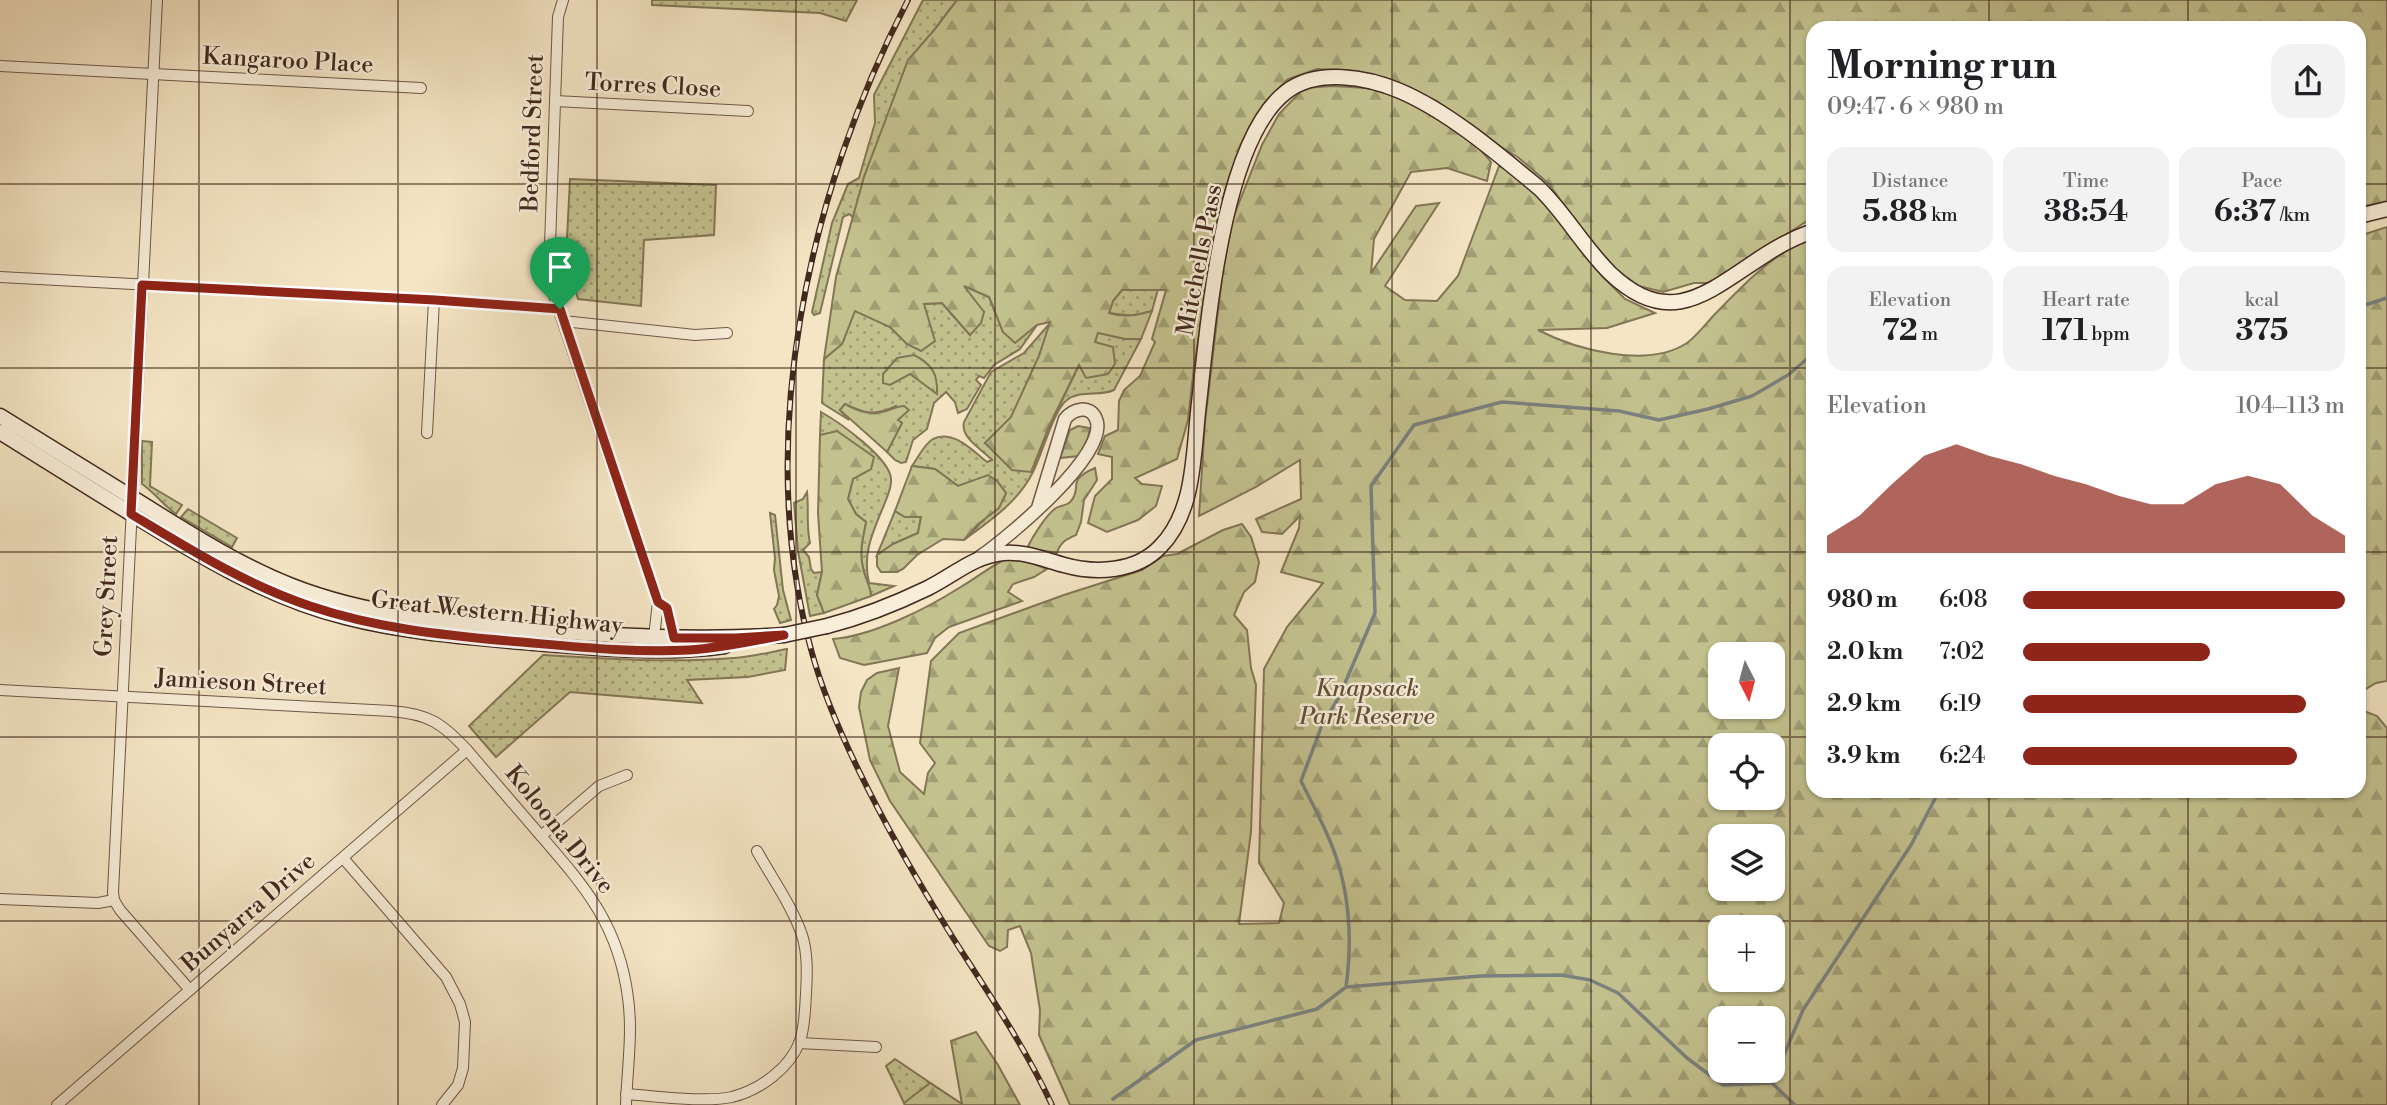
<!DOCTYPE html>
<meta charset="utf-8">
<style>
:root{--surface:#fff;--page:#f2f2f2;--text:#202124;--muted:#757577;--accent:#8f2418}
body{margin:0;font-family:"Libre Bodoni",serif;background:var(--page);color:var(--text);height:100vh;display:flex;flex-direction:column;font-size:26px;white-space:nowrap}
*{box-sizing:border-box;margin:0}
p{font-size:23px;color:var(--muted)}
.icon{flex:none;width:38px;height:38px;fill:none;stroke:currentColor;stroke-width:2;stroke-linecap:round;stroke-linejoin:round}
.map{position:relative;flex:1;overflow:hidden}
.panel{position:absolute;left:1806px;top:21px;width:560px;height:777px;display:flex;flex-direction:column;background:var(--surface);border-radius:21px;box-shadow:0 2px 5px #0004}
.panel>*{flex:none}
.needle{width:46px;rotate:174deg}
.controls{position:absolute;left:1708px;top:642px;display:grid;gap:14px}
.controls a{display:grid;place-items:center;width:77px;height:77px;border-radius:14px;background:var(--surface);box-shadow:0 2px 5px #0004;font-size:35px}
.pin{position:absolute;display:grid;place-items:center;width:60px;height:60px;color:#fff;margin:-72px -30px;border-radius:50% 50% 50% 0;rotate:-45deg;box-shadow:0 0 7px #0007}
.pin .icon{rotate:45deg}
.round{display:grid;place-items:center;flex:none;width:74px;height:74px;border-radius:21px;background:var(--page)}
.summary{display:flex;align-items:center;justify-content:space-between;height:119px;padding:0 21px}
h1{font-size:38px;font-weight:700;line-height:52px}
.metrics{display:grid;grid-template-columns:repeat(3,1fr);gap:10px;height:119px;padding:7px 21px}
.metrics div{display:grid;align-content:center;border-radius:18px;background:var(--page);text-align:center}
.metrics b{font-size:30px;font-weight:700}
.metrics small{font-size:19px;font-weight:400}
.metrics p{font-size:19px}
.chart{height:196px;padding:14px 21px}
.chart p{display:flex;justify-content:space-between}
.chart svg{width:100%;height:126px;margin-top:7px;fill:var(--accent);opacity:.7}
ul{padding:0 21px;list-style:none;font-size:23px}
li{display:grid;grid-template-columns:112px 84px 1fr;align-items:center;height:52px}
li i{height:18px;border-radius:9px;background:var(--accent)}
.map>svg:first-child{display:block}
.grass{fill:url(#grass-dots);stroke:#827656;stroke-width:2}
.forest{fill:url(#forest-firs);stroke:#827656;stroke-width:2;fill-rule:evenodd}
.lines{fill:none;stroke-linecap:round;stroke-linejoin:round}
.stream{stroke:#7b817f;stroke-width:3.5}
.minor-casing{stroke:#6e5848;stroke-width:12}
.tertiary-casing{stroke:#6e5848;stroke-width:15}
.secondary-casing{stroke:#42291e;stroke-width:17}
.minor{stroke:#f8eed9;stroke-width:10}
.tertiary{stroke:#f8eed9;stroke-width:12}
.secondary{stroke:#f8eed9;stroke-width:14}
.rail-casing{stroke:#42291e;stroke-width:6}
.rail{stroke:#f8eed9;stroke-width:3.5;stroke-dasharray:10;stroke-linecap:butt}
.secondary-bridge-casing{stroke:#42291e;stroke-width:17;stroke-linecap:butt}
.secondary-bridge{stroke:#f8eed9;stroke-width:14}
.route-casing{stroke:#fff;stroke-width:14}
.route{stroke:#8f2418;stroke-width:9}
.grid{fill:none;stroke:#42291e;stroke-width:2;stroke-opacity:0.55}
.labels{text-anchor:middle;stroke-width:5;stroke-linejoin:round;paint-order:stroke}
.street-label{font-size:24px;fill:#42291e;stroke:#f8eed9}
.park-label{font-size:24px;font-style:italic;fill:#624f3a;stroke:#f8eed9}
</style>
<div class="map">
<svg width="2387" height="1105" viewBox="0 0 2387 1105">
<defs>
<pattern id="grass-dots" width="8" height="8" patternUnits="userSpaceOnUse" patternTransform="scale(1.75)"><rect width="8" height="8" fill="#c3c28f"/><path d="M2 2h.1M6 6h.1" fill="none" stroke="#a09e74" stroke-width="1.8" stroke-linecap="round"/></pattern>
<pattern id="forest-firs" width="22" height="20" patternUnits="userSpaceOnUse" patternTransform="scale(1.75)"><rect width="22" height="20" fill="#c3c28f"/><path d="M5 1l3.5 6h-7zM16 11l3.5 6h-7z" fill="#a09e74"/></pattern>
</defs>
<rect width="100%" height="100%" fill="#f4e5c4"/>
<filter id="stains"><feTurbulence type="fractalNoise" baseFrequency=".00286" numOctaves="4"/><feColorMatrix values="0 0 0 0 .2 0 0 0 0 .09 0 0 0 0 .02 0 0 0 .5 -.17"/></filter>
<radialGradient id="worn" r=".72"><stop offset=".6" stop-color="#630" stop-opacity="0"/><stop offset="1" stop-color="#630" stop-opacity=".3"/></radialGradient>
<g class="grass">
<polygon points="652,0 857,0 846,21 820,13 652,5"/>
<polygon points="923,0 957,0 935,29 877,143 864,177 854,218 849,214 843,217 820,313 814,315 812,312 832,223 848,184 859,178 875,123 874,95"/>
<polygon points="570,179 716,185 714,235 644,240 641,306 578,299 566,258"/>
<path d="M962,285L989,297L1003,332L1037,325L1020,349L994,365L984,378L979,376L976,380L981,385L967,409L958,413L955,402L946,392L934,403L927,429L913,440L906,462L901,463L895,460L887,452L902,423L898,421L896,406C876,416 864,414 845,404L840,410L849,420L822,403L824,359L842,344L855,310L890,327L907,344L924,304L942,303L969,334Z"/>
<polygon points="1158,289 1152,311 1133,316 1109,313 1113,301 1122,290"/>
<path d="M1051,322L1039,356L1011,418L985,443L1031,472C1045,437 1060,404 1076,371C1083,357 1093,347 1098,332L1125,339H1141L1114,390C1100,397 1081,389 1067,400C1054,409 1042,455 1033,472C1018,502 991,520 964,540L1003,500L1006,493L997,481L958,486L935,469L912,466C918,458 924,444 933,439C953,429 973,451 987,462L992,460C982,449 960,438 964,422L991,372L1024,353Z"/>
<path d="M821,412C839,422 890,458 891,479C892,487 887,497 884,505C873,532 862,553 869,583L894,586L871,596C870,585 865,578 863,568C859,552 863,537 866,522L856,514L848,499L853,479L871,469C857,446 850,430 820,435Z"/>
<path d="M142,441L152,442L150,486L182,505L176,514C163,505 155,493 142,484Z"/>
<path d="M807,492C809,510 806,526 810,543L803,550L809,557L811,569L814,573L822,572L817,595L824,613L810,616L798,551L794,503L803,499Z"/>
<polygon points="188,509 237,538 232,547 181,517"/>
<polygon points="895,511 905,517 921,517 918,533 893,544 877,555"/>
<polygon points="770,513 775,515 783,590 791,620 780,623 774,609 777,605 779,596 774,570 775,558"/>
<path d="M787,649L785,670L748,677L687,680L702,703L570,692L496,757L469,726L543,655C607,659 670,663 734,658C752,657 770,652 787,649Z"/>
<polygon points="895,1059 963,1105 905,1105 886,1066"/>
</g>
<g class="forest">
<path d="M957,0H2387V202L2359,207V28H1813V219L1804,223L1713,283H1694L1663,292L1639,286L1614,268L1571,215L1549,184L1519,158L1485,137L1437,101L1394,81L1357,71L1317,69L1288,79L1267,100L1240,150L1225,191L1216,226L1194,367L1188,420L1177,459L1135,478L1142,484L1162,486L1156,506L1138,520L1107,532L1088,523L1095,496L1112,479V457L1098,454L1105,436L1118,430L1119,401L1124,390L1140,376L1155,342L1152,339L1166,290H1122L1113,301L1109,313C1125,318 1137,315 1152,311L1141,339H1125L1098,333L1095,342L1113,347L1115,364L1108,374L1086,378L1079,365L1050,424L1031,472L1012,470L985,443L1011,417L1039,356L1050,322L1037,325L1015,343L1003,332L989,297L964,286L984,312L981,323L970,335L942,303L924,304L935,341L921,351L907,344L890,327L855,311L842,344L824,359L836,277L864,177L908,60L935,29Z"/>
<path d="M1333,86C1345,87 1359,87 1371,89C1412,98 1466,130 1491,162L1487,181L1447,168L1411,172L1374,239L1371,273L1416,206L1439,203L1385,286L1405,300L1437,301L1458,276L1499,166L1516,174L1555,213L1602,276L1625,299L1655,313L1607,328L1538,330C1577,350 1647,369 1687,343C1698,335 1707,322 1717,312C1745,283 1774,253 1813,236V791H2359V709L2377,716L2387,728V1105H1070L1039,1035L1040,1010L1031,953L1020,926L1008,930L1007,947L1000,951L989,946L890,801L870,760L859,707L861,692L867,680L877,673L899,668L888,726L900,772L924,794L928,773L935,763L920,743L931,661L959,633L1064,595L1142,570L1163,556L1177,554L1223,530L1242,524L1251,537L1259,562L1255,582L1244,592L1234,615L1247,630L1251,668L1256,685L1251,832L1239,924L1279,923L1284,903L1259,863L1264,669L1287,627L1323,583L1281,572L1299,528L1300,516L1282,534L1262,532L1256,519L1301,499L1300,460L1256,487L1199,516L1205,422L1223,269L1233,218L1262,145L1279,114L1304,88ZM1720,654H1773V707H1720ZM1720,746H1773V798H1720ZM1720,836H1773V889H1720ZM1720,928H1773V980H1720ZM1720,1018H1773V1071H1720Z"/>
<polygon points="2387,227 2387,681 2376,683 2361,692 2359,698 2359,236"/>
<path d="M914,355C932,364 938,374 937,394L910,374L890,385L883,383V374L897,358Z"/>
<path d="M845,404C858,411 871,416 886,411C893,409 896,406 904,406L909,410L898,420L902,423L887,452L840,410Z"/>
<polygon points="1078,426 1090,428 1088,438 1079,456 1060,458 1070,430"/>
<path d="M837,431L874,457L871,469L853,479L848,499L856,514L866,522C863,537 859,552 863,568C865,578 870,585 871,596L824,613L817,595L822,572L818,513L820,435Z"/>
<polygon points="912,466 935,469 958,486 988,475 997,481 1006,493 999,508 977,525 964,540 943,539 917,555 903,569 897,572 881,572 877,566 877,555 893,544 918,533 921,517 905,517 895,511"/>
<path d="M1095,468L1097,480L1084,500L1081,522L1076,535C1067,539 1060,542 1057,553L1027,548C1033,536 1046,515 1056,508C1061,505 1067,506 1071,501C1083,487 1065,481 1095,468Z"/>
<path d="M1006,559L1029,562L1047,569L1034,577L1013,584L1008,592L1022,601L949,627L935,638L927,653L864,665L840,658L833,639C872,636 926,609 959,588C975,579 989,567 1006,559Z"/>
<polygon points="976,1032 998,1065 1020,1105 905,1105 904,1103 930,1083 962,1104 951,1041"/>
</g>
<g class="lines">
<g class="stream">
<polyline points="2359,307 2387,298"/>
<polyline points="1346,987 1481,976 1561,975 1590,980 1618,993 1687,1058 1723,1085 1772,1083 1795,1105"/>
<polyline points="1772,1083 1803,1010 1911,845 1939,791"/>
<path d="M1113,1099L1196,1040L1317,1009L1346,987C1353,936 1349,882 1327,834C1319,816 1310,799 1301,781L1322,725L1339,697L1375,613L1371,486L1414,425L1502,402L1619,411L1659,420L1708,409L1752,396L1788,375L1813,354"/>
</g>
<defs>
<g id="minor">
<polyline points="157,0 113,892 114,900 120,910 190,990"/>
<polyline points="563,0 558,17 549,273 552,290 658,602 654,637"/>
<polyline points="0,66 421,88"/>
<polyline points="555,101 748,111"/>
<polyline points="0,277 434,300 560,309"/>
<polyline points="563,321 695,335 727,333"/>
<polyline points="427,433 434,300"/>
<polyline points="658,602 667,608 675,641"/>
<path d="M0,690L391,711C429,714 442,723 467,750C492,779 516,807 541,836C586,888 619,926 628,998C633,1033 627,1070 626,1105"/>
<polyline points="541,836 599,786 627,775"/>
<polyline points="343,858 446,977 460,1004 465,1022 463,1068 458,1085 442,1105"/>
<polyline points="0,899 98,903 114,900"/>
<polyline points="799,1043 876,1047"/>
<path d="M626,1094C656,1096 704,1103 732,1097C760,1090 790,1068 800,1041C805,1026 805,1009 806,994C807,975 808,953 802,935C792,906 772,878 757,851"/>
<polyline points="57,1105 467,750"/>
</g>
<path id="tertiary" d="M980,557C1006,539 1111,453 1096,419C1090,404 1073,409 1065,419L1038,508"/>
<g id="secondary">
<polyline points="2359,216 2387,209"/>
<path d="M0,416C48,446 96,475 144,505C192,535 239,565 292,586C369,616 449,622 531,629C615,636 699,641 784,635"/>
<path d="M0,432C51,464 102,496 153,527C214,564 276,600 345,617C407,633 471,637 534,643C598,648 661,655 725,646"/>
<path d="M827,626C862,617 895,604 928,588C954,575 974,556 1003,553C1024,551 1045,560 1064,565C1096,574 1136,572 1160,547C1196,511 1193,451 1199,403C1208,325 1222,141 1286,92C1317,68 1367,77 1400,91C1449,112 1498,154 1539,188C1566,214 1584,248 1611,274C1671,331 1710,290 1765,255C1780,245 1796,237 1813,231"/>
</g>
</defs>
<use href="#minor" class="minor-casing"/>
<use href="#tertiary" class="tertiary-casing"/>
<use href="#secondary" class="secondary-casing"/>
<use href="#minor" class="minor"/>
<use href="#tertiary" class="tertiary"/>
<use href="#secondary" class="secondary"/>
<defs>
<path id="rail" d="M908,0C808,192 753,440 812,653C823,693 840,732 858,769C886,827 921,887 955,941C989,994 1025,1047 1052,1105"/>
</defs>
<use href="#rail" class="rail-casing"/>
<use href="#rail" class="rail"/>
<defs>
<polyline id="secondary-bridge" points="784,635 827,626"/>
</defs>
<use href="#secondary-bridge" class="secondary-bridge-casing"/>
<use href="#secondary-bridge" class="secondary-bridge"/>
</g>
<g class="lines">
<defs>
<path id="route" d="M142,285L435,300L560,309L658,602L667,608L674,638H736L784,635C753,641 721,648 689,650C629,653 569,646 509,641C441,635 375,628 310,606C245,584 189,549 131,514Z"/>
</defs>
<use href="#route" class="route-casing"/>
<use href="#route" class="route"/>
</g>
<path class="grid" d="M199,0V1105M398,0V1105M597,0V1105M796,0V1105M995,0V1105M1194,0V1105M1392,0V1105M1591,0V1105M1790,0V1105M1989,0V28M2188,0V28M0,184H1813M2359,184H2387M0,368H1813M2359,368H2387M0,552H1813M2359,552H2387M0,737H1813M2359,737H2387M1989,791V1105M2188,791V1105M0,921H2387"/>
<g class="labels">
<g class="street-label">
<text transform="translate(288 60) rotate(3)" y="8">Kangaroo Place</text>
<text transform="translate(653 85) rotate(3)" y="8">Torres Close</text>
<text transform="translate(532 133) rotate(-88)" y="8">Bedford Street</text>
<text transform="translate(1199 260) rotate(-79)" y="8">Mitchells Pass</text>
<text transform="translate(106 596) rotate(-87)" y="8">Grey Street</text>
<text transform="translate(497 612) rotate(6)" y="8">Great Western Highway</text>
<text transform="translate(241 682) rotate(3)" y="8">Jamieson Street</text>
<text transform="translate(560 829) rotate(51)" y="8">Koloona Drive</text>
<text transform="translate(248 912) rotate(-41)" y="8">Bunyarra Drive</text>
</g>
<g class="park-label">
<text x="1367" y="696">Knapsack<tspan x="1367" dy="28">Park Reserve</tspan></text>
</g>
</g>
<rect width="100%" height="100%" filter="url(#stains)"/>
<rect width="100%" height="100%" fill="url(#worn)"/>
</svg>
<div class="controls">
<a><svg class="needle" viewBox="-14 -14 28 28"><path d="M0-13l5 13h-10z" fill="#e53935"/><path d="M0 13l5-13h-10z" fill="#757577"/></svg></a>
<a><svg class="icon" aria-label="locate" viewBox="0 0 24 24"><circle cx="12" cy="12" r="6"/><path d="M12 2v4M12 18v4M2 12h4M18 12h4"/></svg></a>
<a><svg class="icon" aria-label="layers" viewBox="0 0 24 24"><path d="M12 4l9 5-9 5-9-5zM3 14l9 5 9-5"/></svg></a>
<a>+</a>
<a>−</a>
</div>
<div class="pin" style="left:560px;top:309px;background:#1e9e55"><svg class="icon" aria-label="arrive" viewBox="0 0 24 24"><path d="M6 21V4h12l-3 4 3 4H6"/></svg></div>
<section class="panel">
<div class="summary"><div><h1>Morning run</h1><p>09:47 · 6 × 980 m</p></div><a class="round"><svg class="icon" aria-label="share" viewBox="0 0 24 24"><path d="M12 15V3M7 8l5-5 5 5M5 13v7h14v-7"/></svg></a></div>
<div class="metrics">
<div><p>Distance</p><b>5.88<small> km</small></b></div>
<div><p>Time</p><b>38:54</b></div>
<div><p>Pace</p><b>6:37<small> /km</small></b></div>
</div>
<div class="metrics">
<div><p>Elevation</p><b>72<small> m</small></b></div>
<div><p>Heart rate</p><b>171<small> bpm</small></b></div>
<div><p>kcal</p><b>375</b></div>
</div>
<div class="chart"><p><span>Elevation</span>104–113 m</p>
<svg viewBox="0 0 160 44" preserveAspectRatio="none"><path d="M0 44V38L10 31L20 20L30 10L40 6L50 10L60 13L70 17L80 20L90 24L100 27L110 27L120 20L130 17L140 20L150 31L160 38V44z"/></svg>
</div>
<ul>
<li><b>980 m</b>6:08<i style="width:100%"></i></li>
<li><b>2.0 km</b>7:02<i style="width:58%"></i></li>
<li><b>2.9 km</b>6:19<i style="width:88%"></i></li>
<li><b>3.9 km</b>6:24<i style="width:85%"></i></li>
</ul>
</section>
</div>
